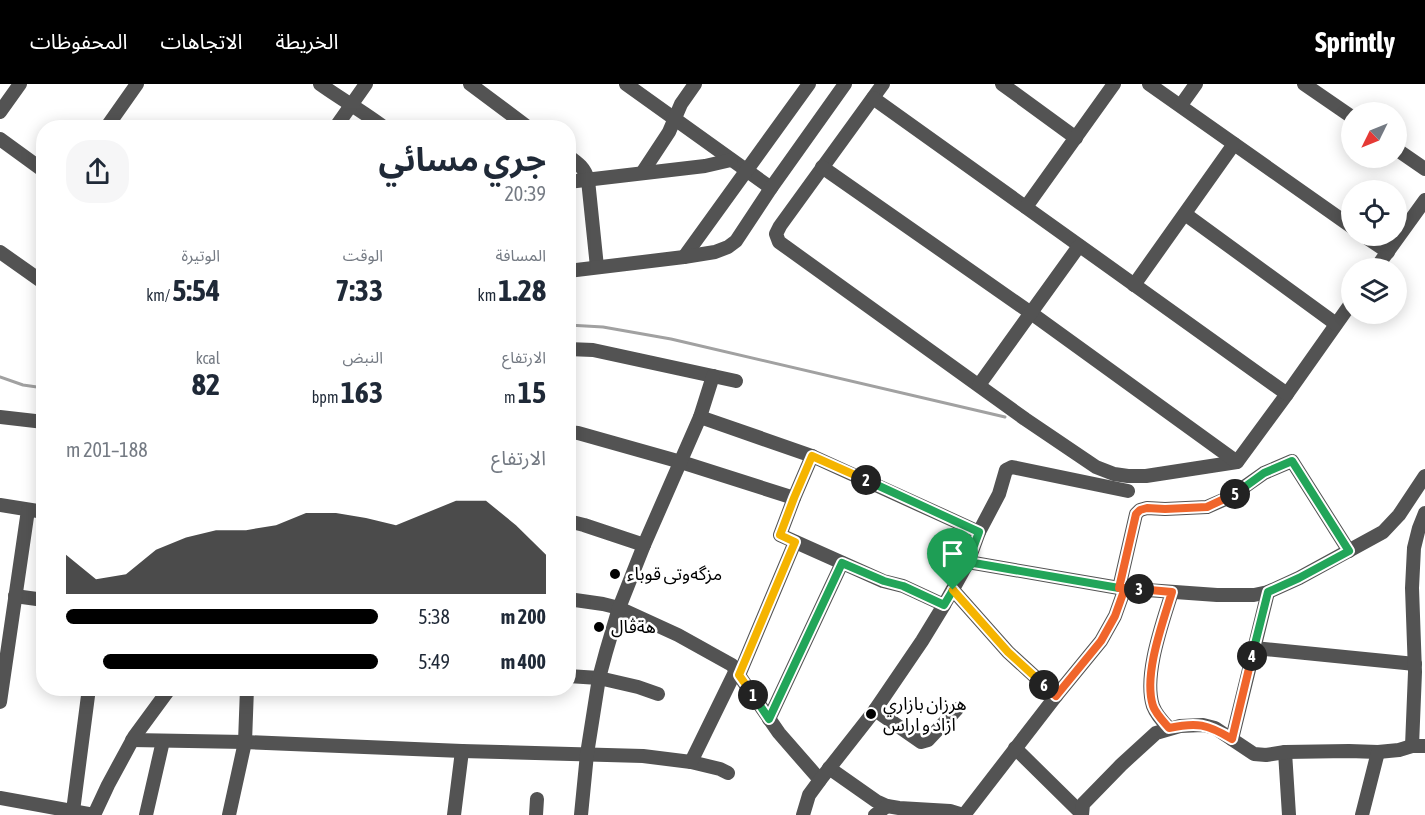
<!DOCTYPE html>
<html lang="ar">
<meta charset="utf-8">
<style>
:root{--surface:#fff;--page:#f6f6f7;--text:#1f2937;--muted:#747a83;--accent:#000}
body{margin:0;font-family:"Asap Condensed","Noto Sans Arabic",sans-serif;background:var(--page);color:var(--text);direction:rtl;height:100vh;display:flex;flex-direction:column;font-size:22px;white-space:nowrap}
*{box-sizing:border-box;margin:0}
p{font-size:20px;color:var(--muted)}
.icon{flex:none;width:33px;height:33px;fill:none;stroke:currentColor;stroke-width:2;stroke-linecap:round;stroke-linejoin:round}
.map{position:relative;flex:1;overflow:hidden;direction:ltr}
.drawer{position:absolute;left:36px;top:36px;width:540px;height:576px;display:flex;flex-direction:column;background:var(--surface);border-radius:24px;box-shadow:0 3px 15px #0003;direction:rtl}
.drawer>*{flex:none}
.needle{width:39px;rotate:227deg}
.buttons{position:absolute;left:1341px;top:18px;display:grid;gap:12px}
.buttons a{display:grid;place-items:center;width:66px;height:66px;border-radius:50%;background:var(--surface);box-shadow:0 3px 15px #0003;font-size:30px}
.pin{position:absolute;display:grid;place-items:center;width:51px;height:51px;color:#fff;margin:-62px -26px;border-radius:50% 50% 50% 0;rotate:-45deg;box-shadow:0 0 6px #0007}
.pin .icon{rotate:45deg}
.km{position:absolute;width:30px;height:30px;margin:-15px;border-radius:50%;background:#222;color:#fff;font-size:16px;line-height:30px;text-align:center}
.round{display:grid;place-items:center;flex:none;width:63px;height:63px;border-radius:24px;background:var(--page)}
.headline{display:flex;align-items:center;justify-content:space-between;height:102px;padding:0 30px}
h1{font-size:33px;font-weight:700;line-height:45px}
.figures{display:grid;grid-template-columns:repeat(3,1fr);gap:9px;height:102px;padding:6px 30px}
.figures div{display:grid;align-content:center}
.figures b{font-size:30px;font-weight:700}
.figures small{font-size:16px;font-weight:400}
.figures p{font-size:16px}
.chart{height:168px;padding:12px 30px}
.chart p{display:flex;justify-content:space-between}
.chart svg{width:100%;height:108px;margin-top:6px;fill:var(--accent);opacity:.7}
ul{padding:0 30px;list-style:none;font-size:20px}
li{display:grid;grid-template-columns:96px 72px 1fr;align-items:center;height:45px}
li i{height:15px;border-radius:8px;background:var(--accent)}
header{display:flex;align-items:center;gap:36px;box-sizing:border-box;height:84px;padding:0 30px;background:var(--accent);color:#fff}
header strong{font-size:28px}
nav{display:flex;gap:33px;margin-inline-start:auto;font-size:21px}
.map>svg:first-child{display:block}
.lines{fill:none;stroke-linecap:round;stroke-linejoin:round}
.stream{stroke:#a1a1a1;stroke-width:3}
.minor{stroke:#535353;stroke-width:14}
.split-1-casing{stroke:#fff;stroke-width:12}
.split-2-casing{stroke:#fff;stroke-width:12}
.split-3-casing{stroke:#fff;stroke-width:12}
.split-4-casing{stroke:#fff;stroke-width:12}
.split-5-casing{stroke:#fff;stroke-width:12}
.split-6-casing{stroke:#fff;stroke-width:12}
.split-7-casing{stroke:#fff;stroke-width:12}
.split-1{stroke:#22a559;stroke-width:8}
.split-2{stroke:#f5b400;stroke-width:8}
.split-3{stroke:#22a559;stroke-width:8}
.split-4{stroke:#f0652b;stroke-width:8}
.split-5{stroke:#22a559;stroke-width:8}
.split-6{stroke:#f0652b;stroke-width:8}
.split-7{stroke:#f5b400;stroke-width:8}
.poi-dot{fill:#000;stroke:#fff;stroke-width:2}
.labels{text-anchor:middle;stroke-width:5;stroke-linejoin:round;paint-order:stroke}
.poi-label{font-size:18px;fill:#000;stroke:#fff;text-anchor:start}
</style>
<header>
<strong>Sprintly</strong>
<nav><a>الخريطة</a><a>الاتجاهات</a><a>المحفوظات</a></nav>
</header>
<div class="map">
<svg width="1425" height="731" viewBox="0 0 1425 731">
<rect width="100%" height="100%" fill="#fff"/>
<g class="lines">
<g class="stream">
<polyline points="568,241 603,243 671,255 1005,333"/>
<polyline points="0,293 23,301 44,304"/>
</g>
<g class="minor">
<path d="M320,0C341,15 364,28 385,44"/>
<polyline points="470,0 529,44"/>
<polyline points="626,0 771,104"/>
<polyline points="883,0 780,142 776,150 779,158 1025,335 1096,383 1114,390 1128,392 1146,392 1237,378 1287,310"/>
<polyline points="1002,0 1076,54"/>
<polyline points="1149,0 1352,143"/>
<polyline points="1304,0 1352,33"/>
<polyline points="873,14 1287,310 1352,218"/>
<polyline points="1181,21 1196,0"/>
<polyline points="0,28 20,0"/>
<polyline points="106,44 137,0"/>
<polyline points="335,44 366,0"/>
<polyline points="0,55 44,87"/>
<polyline points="1396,65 1425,85"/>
<path d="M568,72C578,79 585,84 588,96L597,183"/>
<polyline points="822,83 1031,229 1237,378"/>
<polyline points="642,89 669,48 681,20 695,0"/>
<polyline points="568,98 705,82 731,76"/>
<polyline points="1026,123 1114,0"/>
<polyline points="1185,130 1336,240"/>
<polyline points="1364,152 1388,168"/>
<polyline points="0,168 44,199"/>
<polyline points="684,173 809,0"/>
<polyline points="1376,184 1425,116"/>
<polyline points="568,187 684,173 715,168 728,163 736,157 771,104 845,0"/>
<polyline points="1134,201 1234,60"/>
<polyline points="568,265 593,266 736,297"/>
<polyline points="979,301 1079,162"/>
<polyline points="0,333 44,338"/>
<polyline points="700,333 812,372 979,448"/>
<polyline points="568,348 578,349 681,378 794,414"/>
<polyline points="812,372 794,414 780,451 883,497 903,502 944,521"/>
<polyline points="0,421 44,428"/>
<polyline points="568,437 584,441 644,461"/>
<polyline points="968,478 1119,504 1217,511 1254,511 1268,508 1299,494 1383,448 1399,431 1425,392"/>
<polyline points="1119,504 1136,430 1140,426 1147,424 1165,425 1207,423 1230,413 1264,389 1292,377 1349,467"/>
<polyline points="953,506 1008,568 1056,612"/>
<polyline points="15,512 44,516"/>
<polyline points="568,515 603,520 619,524 678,551 732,581 779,649 820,696"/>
<polyline points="1254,564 1415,580"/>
<polyline points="739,591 795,458"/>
<polyline points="568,592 599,594 638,603 658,610"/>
<polyline points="0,618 28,426"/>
<polyline points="875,626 921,658 928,656 957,625"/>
<polyline points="769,635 842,479"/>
<path d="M1169,644C1163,638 1156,630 1153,622C1143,591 1163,538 1172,508"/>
<polyline points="1232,655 1268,508"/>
<polyline points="132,656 245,658 462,667 643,672 691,678 720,685 728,689"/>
<polyline points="1412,662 1415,588 1412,504 1414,464 1419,444 1425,429"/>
<polyline points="1015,664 1081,729"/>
<polyline points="1285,668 1289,731"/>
<polyline points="691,678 736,586"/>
<polyline points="829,684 876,717 887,722 899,724 950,727 963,731"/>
<polyline points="0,714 94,731"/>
<polyline points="73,727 89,604"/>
<polyline points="94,731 108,701 134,653 170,604"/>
<polyline points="146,731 163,657"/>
<polyline points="229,731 245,658 247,604"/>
<polyline points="454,731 462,667"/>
<polyline points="536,731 537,715"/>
<polyline points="581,731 587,670 599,594 606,568 619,524 644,461 700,333 713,292"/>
<polyline points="803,731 809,711 820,696 875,626 922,557 944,521 968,478 979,448 999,410 1006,386 1012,383 1128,407"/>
<polyline points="875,731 887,722"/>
<polyline points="964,731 1056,612 1101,557 1115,532 1125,504"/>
<polyline points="1082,731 1083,720 1121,681 1156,649 1180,642 1203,641 1215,644 1254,670 1266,671 1285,668 1349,667 1378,668 1399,666 1412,662 1425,662"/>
<polyline points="1362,731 1378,668"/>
</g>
</g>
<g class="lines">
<defs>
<polyline id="split-1" points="753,611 769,635 842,479 884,497 903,502 944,521 953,506"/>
<polyline id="split-2" points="753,611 739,591 795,458 780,451 794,414 812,372 866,396"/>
<polyline id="split-3" points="866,396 979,448 968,478 1119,504 1139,505"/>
<path id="split-4" d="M1139,505L1172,508C1163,538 1143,591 1153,622C1156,630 1163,637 1169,644C1197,638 1207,640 1232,655L1252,572"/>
<polyline id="split-5" points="1235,410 1264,389 1292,377 1349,467 1299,494 1268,508 1252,572"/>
<polyline id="split-6" points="1044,601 1056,612 1101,557 1115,532 1125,504 1119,504 1136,430 1140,426 1147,424 1165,425 1207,423 1235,410"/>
<polyline id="split-7" points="953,506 1008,568 1044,601"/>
</defs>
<use href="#split-1" class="split-1-casing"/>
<use href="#split-2" class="split-2-casing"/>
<use href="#split-3" class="split-3-casing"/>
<use href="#split-4" class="split-4-casing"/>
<use href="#split-5" class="split-5-casing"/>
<use href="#split-6" class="split-6-casing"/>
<use href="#split-7" class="split-7-casing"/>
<use href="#split-1" class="split-1"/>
<use href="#split-2" class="split-2"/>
<use href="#split-3" class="split-3"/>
<use href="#split-4" class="split-4"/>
<use href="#split-5" class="split-5"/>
<use href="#split-6" class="split-6"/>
<use href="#split-7" class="split-7"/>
</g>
<g class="poi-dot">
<circle cx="615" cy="490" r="6"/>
<circle cx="599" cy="543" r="6"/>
<circle cx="871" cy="630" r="6"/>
</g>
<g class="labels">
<g class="poi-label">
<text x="627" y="496">مزگەوتی قوباء</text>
<text x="611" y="549">هةڤال</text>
<text x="883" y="626">هرزان بازاري<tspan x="883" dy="21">ازاد و اراس</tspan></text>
</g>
</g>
</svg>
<div class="buttons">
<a><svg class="needle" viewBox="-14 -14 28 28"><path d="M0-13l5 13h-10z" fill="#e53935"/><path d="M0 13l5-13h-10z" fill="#747a83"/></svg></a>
<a><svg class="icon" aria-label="locate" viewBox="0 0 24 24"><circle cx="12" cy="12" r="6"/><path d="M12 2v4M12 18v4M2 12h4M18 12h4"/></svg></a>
<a><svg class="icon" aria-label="layers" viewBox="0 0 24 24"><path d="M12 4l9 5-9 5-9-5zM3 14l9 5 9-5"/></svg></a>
</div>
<div class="pin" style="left:953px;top:506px;background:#1e9e55"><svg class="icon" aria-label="arrive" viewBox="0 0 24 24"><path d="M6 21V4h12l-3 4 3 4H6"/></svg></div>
<b class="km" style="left:753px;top:611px">1</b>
<b class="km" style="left:866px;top:396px">2</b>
<b class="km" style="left:1139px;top:505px">3</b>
<b class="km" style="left:1252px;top:572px">4</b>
<b class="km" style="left:1235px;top:410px">5</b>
<b class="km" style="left:1044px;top:601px">6</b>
<section class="drawer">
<div class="headline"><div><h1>جري مسائي</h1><p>20:39</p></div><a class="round"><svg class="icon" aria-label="share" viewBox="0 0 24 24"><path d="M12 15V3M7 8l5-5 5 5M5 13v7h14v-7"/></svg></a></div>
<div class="figures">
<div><p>المسافة</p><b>1.28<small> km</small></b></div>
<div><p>الوقت</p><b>7:33</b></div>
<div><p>الوتيرة</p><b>5:54<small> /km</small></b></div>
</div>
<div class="figures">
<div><p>الارتفاع</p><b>15<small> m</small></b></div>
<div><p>النبض</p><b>163<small> bpm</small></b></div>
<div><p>kcal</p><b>82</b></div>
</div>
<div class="chart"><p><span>الارتفاع</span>188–201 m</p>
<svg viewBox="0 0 160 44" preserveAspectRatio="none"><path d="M0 44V28L10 38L20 36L30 26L40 21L50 18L60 18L70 16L80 11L90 11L100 13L110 16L120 11L130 6L140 6L150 16L160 28V44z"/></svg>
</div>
<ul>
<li><b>200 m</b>5:38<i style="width:100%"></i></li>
<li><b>400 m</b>5:49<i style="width:88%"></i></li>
</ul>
</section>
</div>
